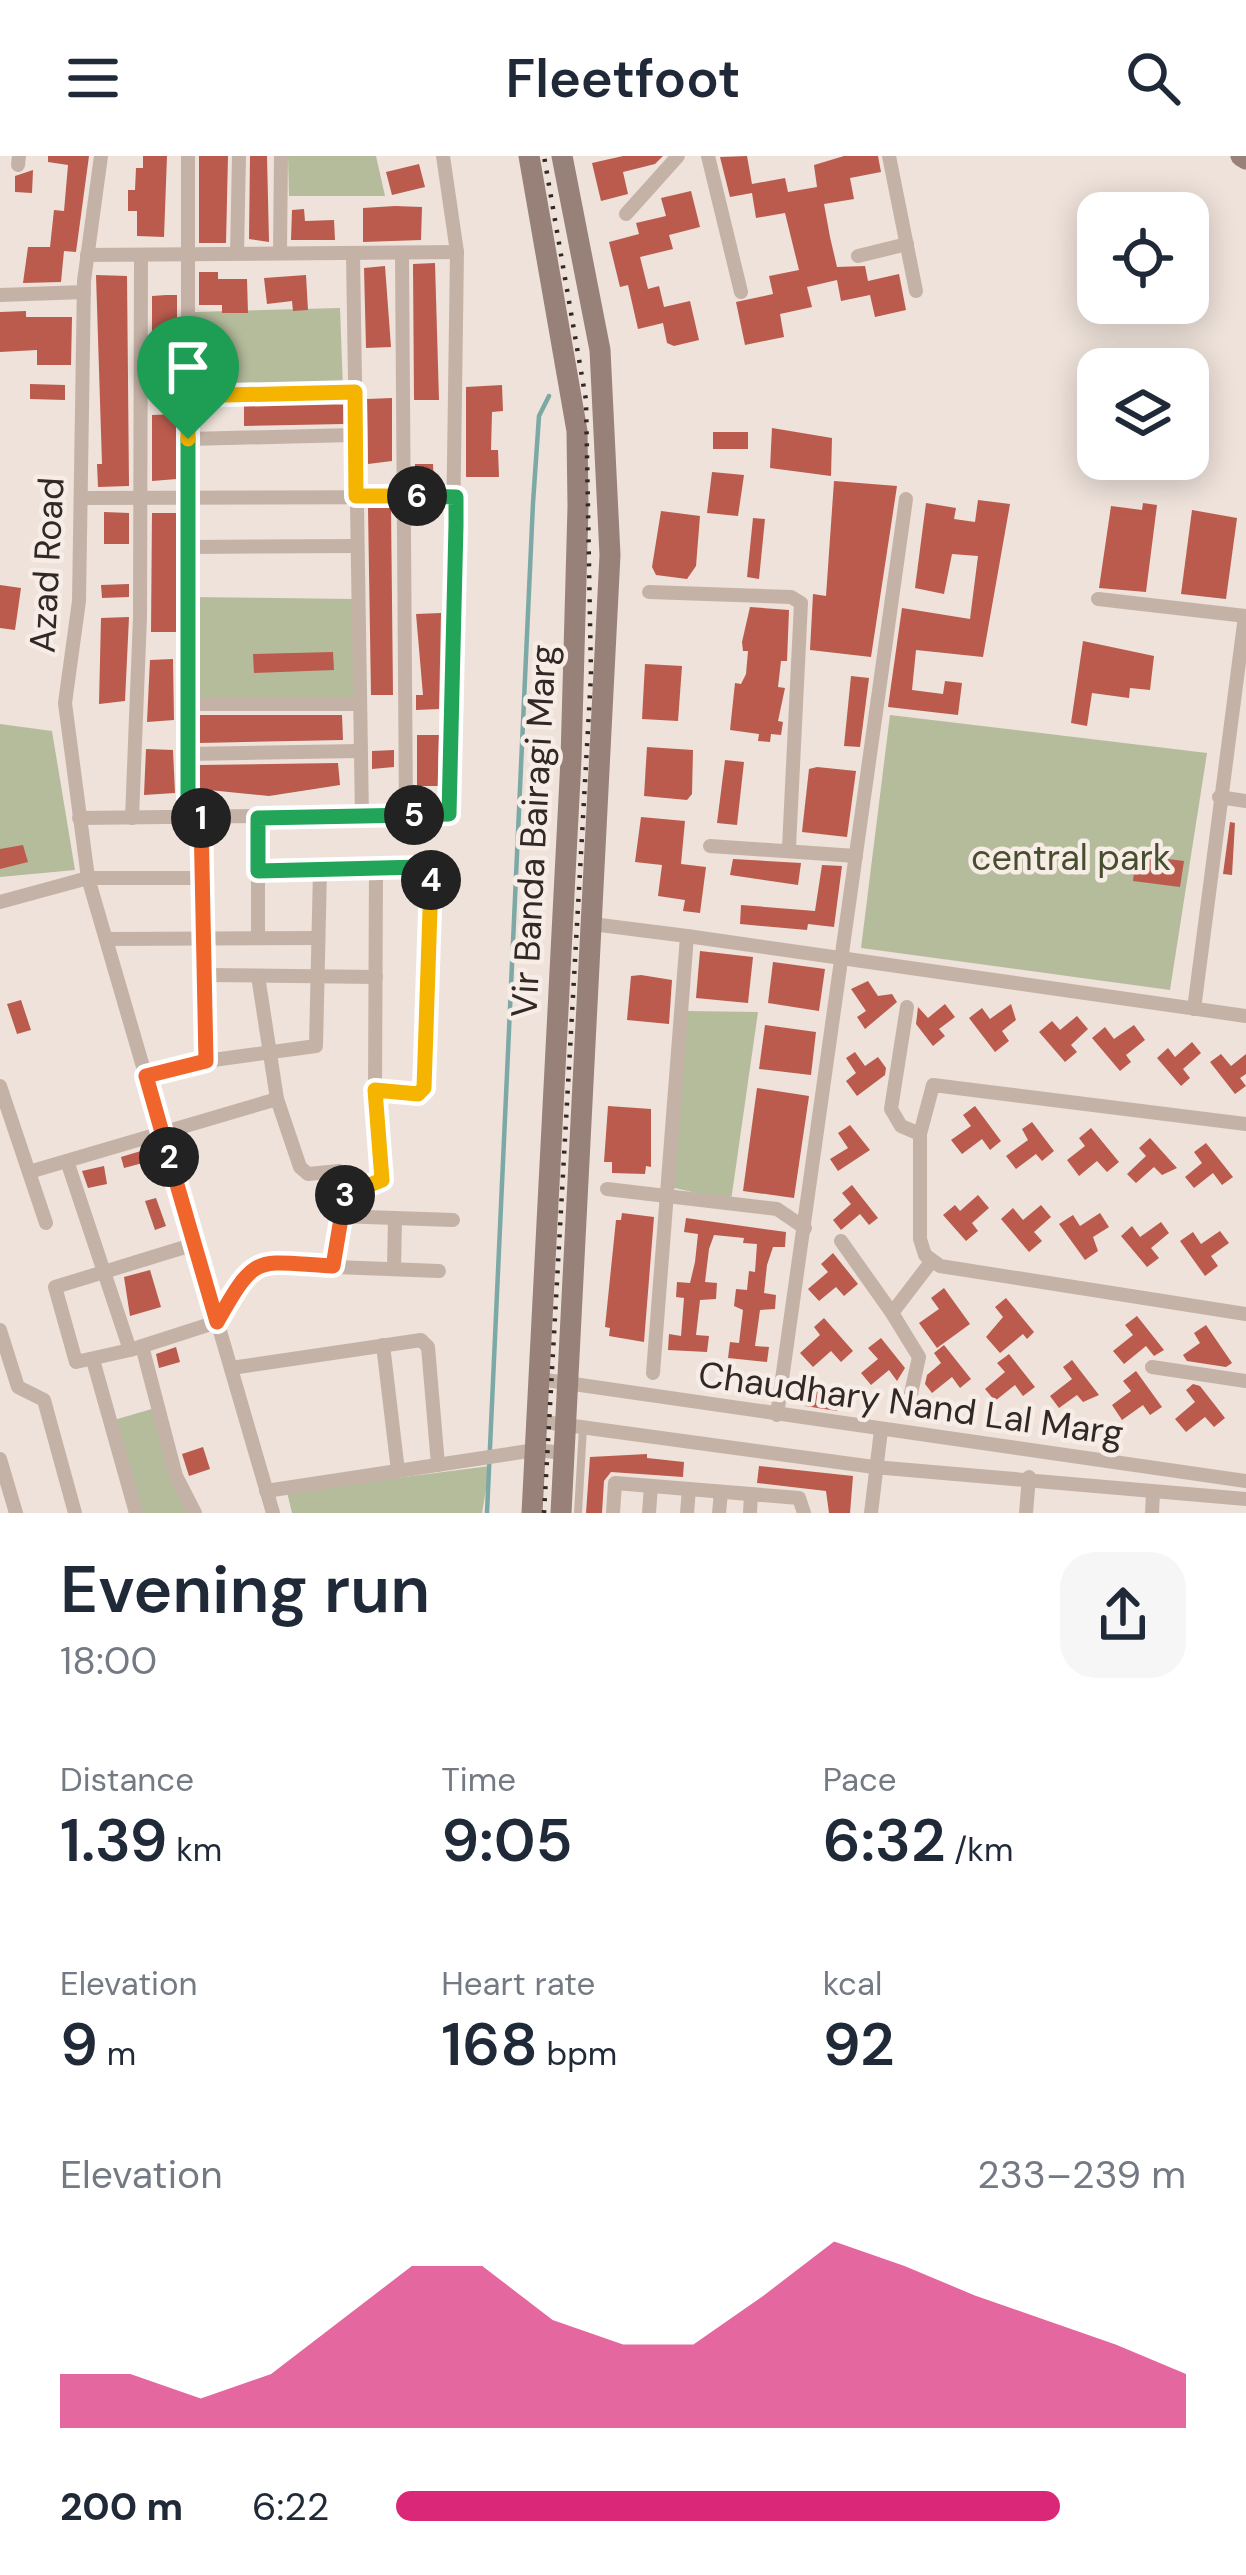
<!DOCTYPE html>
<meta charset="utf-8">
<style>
:root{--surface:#fff;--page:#f6f6f7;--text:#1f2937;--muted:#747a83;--accent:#db2777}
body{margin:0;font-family:"DM Sans",sans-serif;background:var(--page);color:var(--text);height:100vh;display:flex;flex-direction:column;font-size:45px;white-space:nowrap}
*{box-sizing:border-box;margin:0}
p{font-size:39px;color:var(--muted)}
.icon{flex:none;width:66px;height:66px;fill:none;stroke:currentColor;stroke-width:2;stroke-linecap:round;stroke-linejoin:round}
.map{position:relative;height:1357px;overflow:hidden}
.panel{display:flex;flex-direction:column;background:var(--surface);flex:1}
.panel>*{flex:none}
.controls{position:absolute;left:1077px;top:36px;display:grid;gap:24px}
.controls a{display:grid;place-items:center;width:132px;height:132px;border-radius:24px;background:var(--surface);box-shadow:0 6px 30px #0003;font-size:60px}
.pin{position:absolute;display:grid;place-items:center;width:102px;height:102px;color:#fff;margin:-123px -51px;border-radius:50% 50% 50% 0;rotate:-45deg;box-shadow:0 0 12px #0007}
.pin .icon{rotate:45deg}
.km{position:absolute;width:60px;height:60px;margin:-30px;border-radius:50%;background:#222;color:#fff;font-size:33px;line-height:60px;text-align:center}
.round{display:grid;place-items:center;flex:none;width:126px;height:126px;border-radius:36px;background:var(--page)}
.headline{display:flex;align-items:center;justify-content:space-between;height:204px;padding:0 60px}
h1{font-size:66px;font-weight:600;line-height:90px}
.metrics{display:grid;grid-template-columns:repeat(3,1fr);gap:18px;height:204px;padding:12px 60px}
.metrics div{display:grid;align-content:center}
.metrics b{font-size:60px;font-weight:600}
.metrics small{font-size:33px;font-weight:400}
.metrics p{font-size:33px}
.chart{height:336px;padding:24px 60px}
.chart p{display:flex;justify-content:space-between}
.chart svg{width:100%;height:216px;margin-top:12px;fill:var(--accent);opacity:.7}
ul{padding:0 60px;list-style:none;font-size:39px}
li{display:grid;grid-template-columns:192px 144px 1fr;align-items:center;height:90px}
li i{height:30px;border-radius:15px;background:var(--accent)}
header{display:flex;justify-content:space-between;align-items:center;height:156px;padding:0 60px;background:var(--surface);font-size:54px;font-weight:600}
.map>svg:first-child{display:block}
.green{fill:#b5bc9c}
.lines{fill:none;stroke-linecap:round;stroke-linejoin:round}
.stream{stroke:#7ca9a5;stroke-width:4.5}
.building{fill:#ba5b4d}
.service{stroke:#c5b2a7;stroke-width:8}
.minor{stroke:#c5b2a7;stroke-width:14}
.secondary{stroke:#988179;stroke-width:21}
.rail{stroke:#322927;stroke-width:4.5;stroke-dasharray:3 9;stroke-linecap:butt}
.split-1-casing{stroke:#fff;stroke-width:24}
.split-2-casing{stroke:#fff;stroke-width:24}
.split-3-casing{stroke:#fff;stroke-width:24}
.split-4-casing{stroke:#fff;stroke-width:24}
.split-5-casing{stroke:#fff;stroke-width:24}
.split-6-casing{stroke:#fff;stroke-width:24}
.split-7-casing{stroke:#fff;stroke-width:24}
.split-1{stroke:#22a559;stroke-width:15}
.split-2{stroke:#f0652b;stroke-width:15}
.split-3{stroke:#f0652b;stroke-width:15}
.split-4{stroke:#f5b400;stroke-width:15}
.split-5{stroke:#22a559;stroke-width:15}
.split-6{stroke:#22a559;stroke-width:15}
.split-7{stroke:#f5b400;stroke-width:15}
.labels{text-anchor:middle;stroke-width:9;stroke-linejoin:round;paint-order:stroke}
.street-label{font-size:36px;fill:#322927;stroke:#f7ede6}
.park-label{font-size:36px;fill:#464e2d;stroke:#f7ede6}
</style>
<header><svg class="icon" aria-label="menu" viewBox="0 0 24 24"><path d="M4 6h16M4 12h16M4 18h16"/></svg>Fleetfoot<svg class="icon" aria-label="search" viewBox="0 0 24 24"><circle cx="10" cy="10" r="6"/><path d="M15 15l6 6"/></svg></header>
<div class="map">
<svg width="1246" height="1357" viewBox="0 0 1246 1357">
<rect width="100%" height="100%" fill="#eee2da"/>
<g class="green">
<polygon points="288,0 376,0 385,40 289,40"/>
<polygon points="340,152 343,233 195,239 195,156"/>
<polygon points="190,441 354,443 357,543 192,544"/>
<polygon points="890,559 1207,597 1170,834 861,792"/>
<polygon points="0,568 52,575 75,714 0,721"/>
<polygon points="688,855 758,856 731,1045 666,1030"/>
<polygon points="162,1250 191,1348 195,1357 140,1357 114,1264"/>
<polygon points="490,1310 482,1357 292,1357 287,1336"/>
</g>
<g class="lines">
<polyline class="stream" points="487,1357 533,347 539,260 549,240"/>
</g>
<g class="building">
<polygon points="48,0 89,0 76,96 64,95 61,126 23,127 28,91 50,91 54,54 64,55 68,9 48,6"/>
<polygon points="143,0 167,0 164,81 137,80 137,55 128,55 128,34 135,34 136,12 143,12"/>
<polygon points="199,0 228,0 226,87 199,87"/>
<polygon points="250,0 267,0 269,86 249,83"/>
<polygon points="623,0 663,0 655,8 623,16 628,38 601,45 592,7"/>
<polygon points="747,0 752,28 785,22 788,36 817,31 814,9 844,0 878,0 881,16 850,22 854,43 824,48 830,81 837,111 865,110 868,125 899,118 906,154 875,161 870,139 841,145 837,124 807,131 812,151 780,158 784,181 745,189 736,146 773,138 769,120 799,114 785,57 756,62 752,37 730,41 720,1"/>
<polygon points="419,8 425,31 392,39 386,16"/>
<polygon points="33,14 32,37 15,36 15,20"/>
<polygon points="691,35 700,71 669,79 673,93 640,101 648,133 659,130 664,151 690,145 699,184 674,190 667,187 663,167 638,173 628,129 620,131 609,86 639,78 636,67 666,60 661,42"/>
<polygon points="395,50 422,51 421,84 363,86 363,52"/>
<polygon points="304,53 305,65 334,64 335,84 291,84 292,54"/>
<polygon points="435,107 439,244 414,244 413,108"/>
<polygon points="385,110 391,191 366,192 364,112"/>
<polygon points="199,116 218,116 218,123 247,123 248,157 222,157 222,149 199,149"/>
<polygon points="96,119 127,120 129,330 98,331 97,308 102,308"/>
<polygon points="306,119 308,154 293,155 292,145 267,148 264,122"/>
<polygon points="166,139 177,139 177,177 152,178 152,140"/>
<polygon points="26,155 26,161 72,161 71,209 37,209 37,194 0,196 0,156"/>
<polygon points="177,216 177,236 152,237 152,217"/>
<polygon points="30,228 65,229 65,244 30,243"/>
<polygon points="502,229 503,255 492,256 491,294 498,294 499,321 466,321 466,231"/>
<polygon points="392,242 392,305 368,308 367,243"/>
<polygon points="344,247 344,268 244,270 244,250"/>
<polygon points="177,258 177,323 152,325 152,259"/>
<polygon points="772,272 832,282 831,320 770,312"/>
<rect x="713" y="276" width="35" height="17"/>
<polygon points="415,308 433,308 434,330 415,330"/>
<polygon points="712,316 744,319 738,360 707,357"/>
<polygon points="834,325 897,330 871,501 810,494 813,438 826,440"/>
<polygon points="978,344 1010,348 983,501 916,494 912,534 943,538 945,525 962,527 958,559 888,551 902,452 970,463 978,400 952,398 944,438 915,432 926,347 956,352 954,363 975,366"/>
<polygon points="1143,347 1157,349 1146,436 1099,432 1111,350 1142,354"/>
<polygon points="368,352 391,352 393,539 371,539"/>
<polygon points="1192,354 1237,362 1226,443 1181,438"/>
<polygon points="661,355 700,360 696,410 687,423 656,419 652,411"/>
<polygon points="104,356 129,357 129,388 104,388"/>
<polygon points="152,357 177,357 177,476 151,476"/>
<polygon points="753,362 765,363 759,423 747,421"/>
<polygon points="129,428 129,441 102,442 101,429"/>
<polygon points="0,429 21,432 15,474 0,472"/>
<polygon points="750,451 789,454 787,505 781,505 778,531 785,532 778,565 783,566 781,579 771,578 770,586 758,585 759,578 730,574 735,527 741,528 746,518 748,495 743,495 742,486"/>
<polygon points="441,457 439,553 416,554 416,539 423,539 416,458"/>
<polygon points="129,461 125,545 99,548 101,462"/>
<polygon points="1083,485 1154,500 1150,534 1130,532 1129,542 1092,537 1087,570 1071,567"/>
<polygon points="333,496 334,514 254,517 253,498"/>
<polygon points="173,503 174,564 147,566 150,504"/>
<polygon points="645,508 682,510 678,565 642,563"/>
<polygon points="851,520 869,522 860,591 844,590"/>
<polygon points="199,559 342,559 343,584 199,587"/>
<polygon points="417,579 439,579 438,630 417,630"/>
<polygon points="647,591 693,594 692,638 687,644 644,640"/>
<polygon points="146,593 173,594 175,637 144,639"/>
<polygon points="394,594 394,611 372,613 372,595"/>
<polygon points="725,604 744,606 737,669 717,667"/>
<polygon points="338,607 340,629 269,640 199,633 199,609"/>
<polygon points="817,611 856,615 847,681 802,676 809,613"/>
<polygon points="641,661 685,665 681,708 706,711 700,757 683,755 685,744 658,740 662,709 635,706"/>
<polygon points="1230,666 1235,667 1232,719 1223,718"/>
<polygon points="23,689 28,706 0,713 0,693"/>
<polygon points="1136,699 1184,705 1180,731 1133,725"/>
<polygon points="733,703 801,707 798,729 730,719"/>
<polygon points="822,709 842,710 834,771 808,768 807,774 740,768 741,749 815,755"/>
<polygon points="700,795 753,801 748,847 696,842"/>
<polygon points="773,806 825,813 819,855 768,847"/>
<polygon points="641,819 672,824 669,868 627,864 631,820"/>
<polygon points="868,825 878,840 892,838 897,846 865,873 857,861 866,855 851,833"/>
<polygon points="21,844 31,874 17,878 7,848"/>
<polygon points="945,848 955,861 939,873 945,880 933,890 916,868 918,851 928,862"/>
<polygon points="1011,848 1016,864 1002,875 1009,885 995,896 969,862 982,852 990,863"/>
<polygon points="1077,860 1088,873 1071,889 1077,896 1065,906 1039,876 1052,865 1060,874"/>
<polygon points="765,869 816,876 811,919 759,913"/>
<polygon points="1134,869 1145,884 1126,899 1131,906 1120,915 1092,882 1105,871 1114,883"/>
<polygon points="1192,886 1201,897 1183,913 1190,922 1181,930 1157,902 1168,892 1175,901"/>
<polygon points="855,896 865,910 878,901 886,912 885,919 857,940 846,925 856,917 846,902"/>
<polygon points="1221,898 1231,910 1246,898 1246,918 1240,922 1246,930 1235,938 1210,906"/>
<polygon points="757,932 809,940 794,1042 743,1035"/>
<polygon points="608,950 651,953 651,1011 646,1010 645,1018 612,1017 612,1006 604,1006"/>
<polygon points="975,950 1001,985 990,994 982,983 962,998 951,984 971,970 963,959"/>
<polygon points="1032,966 1054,995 1042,1005 1036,998 1016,1013 1006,1000 1028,984 1022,973"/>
<polygon points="850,969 870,994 838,1015 830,1003 848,992 838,977"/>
<polygon points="1091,972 1119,1006 1107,1016 1097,1005 1079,1020 1067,1004 1085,990 1079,982"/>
<polygon points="1150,982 1177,1012 1162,1019 1154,1011 1136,1027 1127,1018 1146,1000 1139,992"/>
<polygon points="1206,987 1233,1021 1222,1029 1213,1017 1194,1032 1185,1021 1202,1007 1194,996"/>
<polygon points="151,992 154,1004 124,1012 121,1001"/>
<polygon points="104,1010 107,1028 88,1032 82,1015"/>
<polygon points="852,1029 878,1062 869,1069 860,1058 841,1074 833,1064 851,1048 842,1037"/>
<polygon points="978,1039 989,1052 972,1067 978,1075 966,1085 943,1059 955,1049 960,1055"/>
<polygon points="156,1042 166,1070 155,1074 145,1045"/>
<polygon points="1041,1049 1051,1061 1034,1076 1042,1085 1029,1096 1001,1063 1013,1052 1023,1064"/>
<polygon points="622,1057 654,1061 644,1186 609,1180 610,1172 605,1171 616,1064 621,1064"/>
<polygon points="1100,1057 1109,1071 1093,1081 1098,1095 1085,1104 1059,1068 1073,1059 1080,1070"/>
<polygon points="686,1062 786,1076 785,1091 773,1091 767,1109 764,1137 776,1139 775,1153 760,1154 755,1190 769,1191 767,1206 728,1202 730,1186 739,1187 743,1154 734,1150 736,1133 747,1134 749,1115 755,1116 757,1088 743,1087 744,1082 714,1079 709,1093 705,1126 717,1127 716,1143 700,1144 696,1179 709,1180 707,1196 668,1194 669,1178 681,1180 684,1142 676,1141 677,1126 690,1127 695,1106 698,1078 684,1076"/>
<polygon points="1161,1066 1169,1077 1151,1092 1159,1102 1147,1111 1121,1080 1132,1070 1140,1081"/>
<polygon points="1220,1075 1229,1087 1211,1100 1218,1110 1205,1120 1180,1085 1193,1076 1201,1088"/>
<polygon points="833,1097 858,1128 844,1140 836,1131 819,1145 808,1133 828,1116 821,1108"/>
<polygon points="150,1114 161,1151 130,1160 124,1121"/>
<polygon points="944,1132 970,1168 937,1192 919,1167 939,1153 931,1142"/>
<polygon points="1006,1142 1034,1176 1027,1183 1023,1178 1000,1197 986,1181 1003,1161 995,1151"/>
<polygon points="1137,1160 1164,1194 1154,1200 1146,1190 1124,1208 1113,1195 1133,1179 1125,1169"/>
<polygon points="824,1162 853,1195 841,1206 831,1195 813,1211 800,1197 820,1179 814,1171"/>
<polygon points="1206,1169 1232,1207 1226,1211 1187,1205 1183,1199 1200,1187 1194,1177"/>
<polygon points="881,1182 905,1212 897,1225 889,1214 871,1229 861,1217 878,1203 868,1192"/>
<polygon points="944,1189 971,1223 960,1232 952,1221 932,1237 925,1228 927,1219 941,1207 934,1197"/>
<polygon points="176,1191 180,1206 159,1212 156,1198"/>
<polygon points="1009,1198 1035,1231 1023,1240 1015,1229 995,1245 985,1233 1005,1216 997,1207"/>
<polygon points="1072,1204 1099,1239 1083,1246 1077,1239 1059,1252 1050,1240 1072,1223 1063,1211"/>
<polygon points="1136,1215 1162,1251 1150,1259 1143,1249 1122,1264 1112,1249 1131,1235 1123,1225"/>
<polygon points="1193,1228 1200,1230 1225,1262 1214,1271 1205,1261 1186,1276 1175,1263 1195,1246 1186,1234"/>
<polygon points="808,1231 840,1236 837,1255 805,1250"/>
<polygon points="203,1291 210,1313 189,1320 182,1298"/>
<polygon points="647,1298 647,1302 684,1306 683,1321 611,1316 604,1325 602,1357 586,1357 590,1301"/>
<polygon points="759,1310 853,1320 850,1357 829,1357 826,1335 757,1327"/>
</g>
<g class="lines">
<polyline class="service" points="578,1357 583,1272"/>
<g class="minor">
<polyline points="101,0 84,125 79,445 65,547 88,722 273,1357"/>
<polyline points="708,0 741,136"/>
<polyline points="889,0 916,135"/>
<polyline points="18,9 19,0"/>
<polyline points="626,58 678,0"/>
<polyline points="280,96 281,0"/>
<polyline points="237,97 239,0"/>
<polyline points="87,99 457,96"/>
<polyline points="353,99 362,661"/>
<polyline points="402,99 406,659"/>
<polyline points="858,100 907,88"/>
<polyline points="0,139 84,136"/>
<polyline points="188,240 355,235"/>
<polyline points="188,283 353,279"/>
<polyline points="82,342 456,341"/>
<polyline points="188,391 356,390"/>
<polyline points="649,436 791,441 801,447 789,691"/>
<polyline points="1098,443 1246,460"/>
<polyline points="188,548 359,548"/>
<polyline points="188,598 360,595"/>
<polyline points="1219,641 1246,645"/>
<polyline points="258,661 258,781"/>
<polyline points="79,662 449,658 457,96 443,0"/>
<polyline points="132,662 140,461 141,99"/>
<polyline points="188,662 188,0"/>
<polyline points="203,662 206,905 316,890 320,714"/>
<polyline points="710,690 856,700"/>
<polyline points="258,715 421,711 431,717 424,932 418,938 375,934"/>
<polyline points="0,746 88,722 205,722"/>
<polyline points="592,768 687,780 653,1217"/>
<polyline points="687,780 1246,860"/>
<polyline points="106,783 318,782"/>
<polyline points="208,819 376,821"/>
<polyline points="258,820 277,943 300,1011 308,1018 339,1015 351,1037"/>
<polyline points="907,851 891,953 901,970 920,978"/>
<polyline points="1194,853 1245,460"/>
<polyline points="146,921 206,905"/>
<polyline points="0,930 46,1067"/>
<polyline points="1246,968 933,929 920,978 920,1083 925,1099 940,1110 1246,1158"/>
<polyline points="67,1005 130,1194 217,1166 246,1117 258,1108 439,1115"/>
<polyline points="29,1016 277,943"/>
<polyline points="607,1033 777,1053 805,1072"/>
<polyline points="338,1060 395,1062"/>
<polyline points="841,1085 892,1157"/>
<polyline points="333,1110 342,1043 383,1024 375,934 376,712"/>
<polyline points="394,1113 395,1062 453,1064"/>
<polyline points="0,1174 18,1231 44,1244 75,1357"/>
<polyline points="383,1189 398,1315"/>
<polyline points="142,1190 176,1320 195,1357"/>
<polyline points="130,1194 76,1206 55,1131 195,1088"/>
<polyline points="93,1204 136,1357"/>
<polyline points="1152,1211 1246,1225"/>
<polyline points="231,1212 421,1184 428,1191 438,1309"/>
<polyline points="539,1223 1246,1325"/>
<polyline points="908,1251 919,1201 892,1157 931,1106"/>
<polyline points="777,1259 906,343"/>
<polyline points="537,1265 874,1311 1246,1343"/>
<polyline points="0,1303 16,1357"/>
<polyline points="266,1335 535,1294 565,1297"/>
<polyline points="613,1357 615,1327 799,1342 804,1357"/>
<polyline points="649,1357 651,1330"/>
<polyline points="687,1357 689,1333"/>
<polyline points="719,1357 721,1336"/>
<polyline points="750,1357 751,1338"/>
<polyline points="871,1357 881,1274"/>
<polyline points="1026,1357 1029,1321"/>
<polyline points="1152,1357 1153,1337"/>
</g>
<g class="secondary">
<polyline points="529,0 577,275 578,351 571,603 532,1357"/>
<polyline points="1241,0 1246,3"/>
<polyline points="561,1357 610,399 600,194 562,0"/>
</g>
<polyline class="rail" points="544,1357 591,519 586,244 544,0"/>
</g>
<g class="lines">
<defs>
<polyline id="split-1" points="188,283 188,662 201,662"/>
<polyline id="split-2" points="169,1001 146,920 206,905 201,662"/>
<path id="split-3" d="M169,1001L217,1166C257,1095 255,1106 333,1110L345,1039"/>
<polyline id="split-4" points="345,1039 382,1024 375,934 418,938 424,932 431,724"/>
<polyline id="split-5" points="414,659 258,662 258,715 421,711 428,712 431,724"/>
<polyline id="split-6" points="414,659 449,658 456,369 456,341 417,340"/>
<polyline id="split-7" points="188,283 188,240 355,236 356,340 417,340"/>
</defs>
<use href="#split-1" class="split-1-casing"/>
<use href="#split-2" class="split-2-casing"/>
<use href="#split-3" class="split-3-casing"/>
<use href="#split-4" class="split-4-casing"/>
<use href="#split-5" class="split-5-casing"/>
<use href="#split-6" class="split-6-casing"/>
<use href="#split-7" class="split-7-casing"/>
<use href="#split-1" class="split-1"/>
<use href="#split-2" class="split-2"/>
<use href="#split-3" class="split-3"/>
<use href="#split-4" class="split-4"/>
<use href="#split-5" class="split-5"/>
<use href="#split-6" class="split-6"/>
<use href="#split-7" class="split-7"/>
</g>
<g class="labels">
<g class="street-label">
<text transform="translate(46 409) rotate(-87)" y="13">Azad Road</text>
<text transform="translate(533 675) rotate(-87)" y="13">Vir Banda Bairagi Marg</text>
<text transform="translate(911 1247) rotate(8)" y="13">Chaudhary Nand Lal Marg</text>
</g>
<g class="park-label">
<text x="1071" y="714">central park</text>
</g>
</g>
</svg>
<div class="controls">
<a><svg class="icon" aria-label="locate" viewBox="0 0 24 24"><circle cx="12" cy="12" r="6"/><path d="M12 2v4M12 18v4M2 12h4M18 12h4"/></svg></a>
<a><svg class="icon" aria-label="layers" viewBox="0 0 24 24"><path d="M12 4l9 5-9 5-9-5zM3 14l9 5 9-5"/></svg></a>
</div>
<div class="pin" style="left:188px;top:283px;background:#1e9e55"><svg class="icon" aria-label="arrive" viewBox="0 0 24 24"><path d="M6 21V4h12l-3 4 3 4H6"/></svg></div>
<b class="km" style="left:201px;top:662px">1</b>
<b class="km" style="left:169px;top:1001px">2</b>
<b class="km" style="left:345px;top:1039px">3</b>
<b class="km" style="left:431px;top:724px">4</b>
<b class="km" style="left:414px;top:659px">5</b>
<b class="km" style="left:417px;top:340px">6</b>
</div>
<section class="panel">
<div class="headline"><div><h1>Evening run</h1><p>18:00</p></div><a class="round"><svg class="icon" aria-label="share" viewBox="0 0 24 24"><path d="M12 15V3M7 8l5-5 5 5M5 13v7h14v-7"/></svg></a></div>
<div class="metrics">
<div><p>Distance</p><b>1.39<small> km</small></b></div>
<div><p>Time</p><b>9:05</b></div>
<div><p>Pace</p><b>6:32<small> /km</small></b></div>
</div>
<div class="metrics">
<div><p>Elevation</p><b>9<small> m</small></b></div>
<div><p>Heart rate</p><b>168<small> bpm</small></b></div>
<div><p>kcal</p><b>92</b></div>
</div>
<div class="chart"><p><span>Elevation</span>233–239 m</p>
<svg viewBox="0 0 160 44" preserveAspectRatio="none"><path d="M0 44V33L10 33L20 38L30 33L40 22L50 11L60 11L70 22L80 27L90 27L100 17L110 6L120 11L130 17L140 22L150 27L160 33V44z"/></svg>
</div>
<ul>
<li><b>200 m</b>6:22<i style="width:84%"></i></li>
</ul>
</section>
